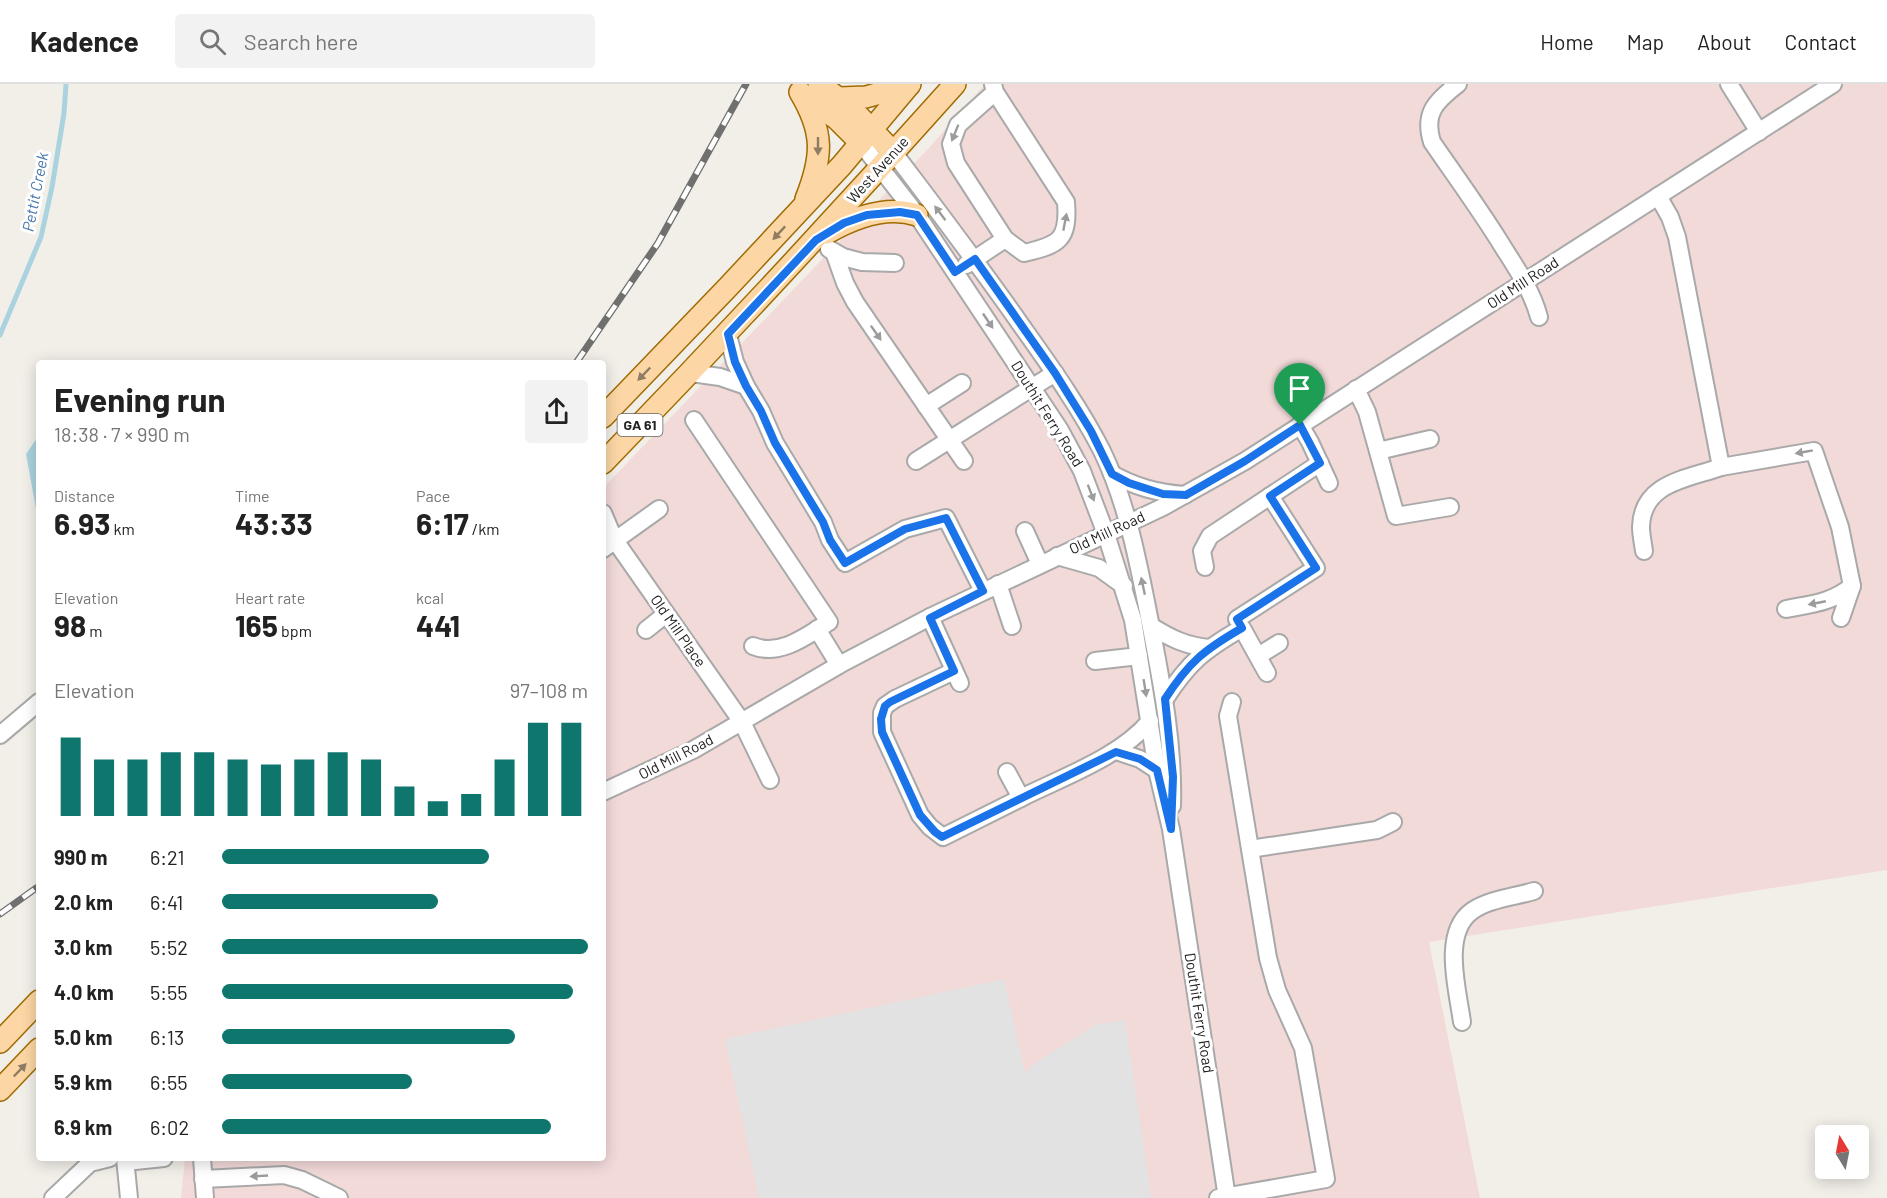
<!DOCTYPE html>
<meta charset="utf-8">
<style>
:root{--surface:#fff;--page:#f2f2f2;--text:#222;--muted:#767676;--line:#e0e0e0;--accent:#0f766e}
body{margin:0;font-family:Barlow,sans-serif;background:var(--page);color:var(--text);height:100vh;display:flex;flex-direction:column;font-size:22px;white-space:nowrap}
*{box-sizing:border-box;margin:0}
p{font-size:20px;color:var(--muted)}
.icon{flex:none;width:33px;height:33px;fill:none;stroke:currentColor;stroke-width:2;stroke-linecap:round;stroke-linejoin:round}
.map{position:relative;flex:1;overflow:hidden}
.side{position:absolute;left:36px;top:276px;width:570px;height:801px;display:flex;flex-direction:column;background:var(--surface);border-radius:6px;box-shadow:0 3px 15px #0003}
.side>*{flex:none}
.needle{width:39px;rotate:350deg}
.tools{position:absolute;left:1815px;top:1041px;display:grid;gap:12px}
.tools a{display:grid;place-items:center;width:54px;height:54px;border-radius:6px;background:var(--surface);box-shadow:0 3px 15px #0003;font-size:30px}
.pin{position:absolute;display:grid;place-items:center;width:51px;height:51px;color:#fff;margin:-62px -26px;border-radius:50% 50% 50% 0;rotate:-45deg;box-shadow:0 0 6px #0007}
.pin .icon{rotate:45deg}
.round{display:grid;place-items:center;flex:none;width:63px;height:63px;border-radius:6px;background:var(--page)}
.summary{display:flex;align-items:center;justify-content:space-between;height:102px;padding:0 18px}
h1{font-size:33px;font-weight:700;line-height:45px}
.metrics{display:grid;grid-template-columns:repeat(3,1fr);gap:9px;height:102px;padding:6px 18px}
.metrics div{display:grid;align-content:center}
.metrics b{font-size:30px;font-weight:700}
.metrics small{font-size:16px;font-weight:400}
.metrics p{font-size:16px}
.chart{height:168px;padding:12px 18px}
.chart p{display:flex;justify-content:space-between}
.chart svg{width:100%;height:108px;margin-top:6px;stroke:var(--accent);stroke-width:6}
ul{padding:0 18px;list-style:none;font-size:20px}
li{display:grid;grid-template-columns:96px 72px 1fr;align-items:center;height:45px}
li i{height:15px;border-radius:8px;background:var(--accent)}
header{display:flex;align-items:center;gap:36px;box-sizing:border-box;height:84px;padding:0 30px;background:var(--surface);border-bottom:2px solid var(--line)}
header strong{font-size:28px}
nav{display:flex;gap:33px;margin-inline-start:auto;font-size:21px}
.search{width:420px;height:54px;background:var(--page);display:flex;align-items:center;gap:15px;box-sizing:border-box;padding:0 21px;border-radius:6px;color:var(--muted);font-size:22px}
.map>svg:first-child{display:block}
.commercial{fill:#f2dad9}
.parking{fill:#e2e2e2}
.water{fill:#aad3df}
.lines{fill:none;stroke-linecap:round;stroke-linejoin:round}
.stream{stroke:#aad3df;stroke-width:5}
.minor-casing{stroke:#a9a9a9;stroke-width:20}
.major-casing{stroke:#a06b00;stroke-width:24}
.minor{stroke:#fff;stroke-width:16}
.major{stroke:#fcd6a4;stroke-width:21}
.rail-casing{stroke:#707070;stroke-width:7}
.rail{stroke:#fff;stroke-width:4.5;stroke-dasharray:14;stroke-linecap:butt}
.oneway{fill:#9c9c9c}
.oneway2{fill:#8f7c63}
.route-casing{stroke:#fff;stroke-width:12}
.route{stroke:#1a73e8;stroke-width:8}
.labels{text-anchor:middle;stroke-width:6;stroke-linejoin:round;paint-order:stroke}
.shield{fill:#fff;stroke:#646464;stroke-width:1.5}
.shield-label{font-size:14px;font-weight:bold;fill:#222}
.street-label{font-size:15px;fill:#222;stroke:#fff}
.water-label{font-size:16px;font-style:italic;fill:#4a7aab;stroke:#fff}
</style>
<header>
<strong>Kadence</strong>
<div class="search"><svg class="icon" aria-label="search" viewBox="0 0 24 24"><circle cx="10" cy="10" r="6"/><path d="M15 15l6 6"/></svg>Search here</div>
<nav><a>Home</a><a>Map</a><a>About</a><a>Contact</a></nav>
</header>
<div class="map">
<svg width="1887" height="1114" viewBox="0 0 1887 1114">
<rect width="100%" height="100%" fill="#f2efe9"/>
<polygon class="commercial" points="985,0 1887,0 1887,786 1429,858 1480,1114 181,1114 185,1074 603,1074 603,404 928,65"/>
<polygon class="parking" points="1004,895 1025,989 1032,981 1097,940 1125,936 1151,1114 759,1114 725,955"/>
<polygon class="water" points="39,351 39,441 26,370"/>
<g class="lines">
<polyline class="stream" points="0,251 41,153 52,103 64,29 66,0"/>
<defs>
<g id="minor">
<path d="M993,0L995,8L1066,118C1069,156 1059,161 1024,169L1005,155L956,79L951,60L958,41L995,8"/>
<path d="M1458,0C1436,17 1423,29 1432,58C1456,93 1481,127 1503,163C1517,185 1532,207 1539,233"/>
<polyline points="1729,0 1759,48"/>
<polyline points="861,59 917,131 1060,346 1082,387 1106,450 1133,536 1157,686 1171,745 1227,1114"/>
<path d="M894,69C937,126 980,182 1021,241C1050,282 1079,322 1102,367C1127,419 1138,477 1149,533C1161,596 1174,658 1172,722"/>
<polyline points="829,165 843,173 862,178 895,179"/>
<polyline points="834,168 845,199 855,218 964,377"/>
<polyline points="966,181 1005,155"/>
<polyline points="728,251 735,278 746,302 761,327 775,359 823,438 830,456 845,479 905,445 946,434 983,507"/>
<polyline points="691,289 720,293 746,302"/>
<polyline points="1356,305 1367,328 1396,432 1450,423"/>
<polyline points="926,322 962,299"/>
<path d="M694,336L829,538C806,552 780,573 753,562"/>
<polyline points="1300,341 1310,358 1329,399"/>
<polyline points="1378,367 1430,355"/>
<polyline points="916,377 1055,289"/>
<polyline points="1721,383 1814,367 1840,443 1852,502"/>
<path d="M1112,390C1136,403 1157,409 1185,411"/>
<polyline points="603,429 614,455 742,638 770,696"/>
<polyline points="1025,447 1040,480"/>
<polyline points="603,465 659,425"/>
<path d="M1644,467C1643,459 1641,451 1641,443C1642,398 1688,395 1721,383L1677,153L1670,133L1658,112"/>
<polyline points="1057,472 1099,484 1124,502"/>
<polyline points="1205,483 1202,467 1210,452 1320,379"/>
<polyline points="998,500 1012,542"/>
<path d="M1786,525C1812,520 1831,519 1852,502L1841,534"/>
<polyline points="930,533 960,599"/>
<polyline points="1237,535 1316,484 1270,412"/>
<path d="M1151,542C1170,554 1186,562 1209,564"/>
<polyline points="817,545 839,581"/>
<polyline points="646,546 666,530"/>
<polyline points="1258,572 1279,559"/>
<polyline points="1095,577 1139,572"/>
<polyline points="954,587 895,615 885,622 882,629 882,648 920,731 930,743 943,753 1021,714 1007,688"/>
<path d="M1165,615C1189,578 1204,566 1242,544L1267,589"/>
<polyline points="0,651 39,618"/>
<polyline points="1116,667 1140,675 1157,686"/>
<polyline points="603,708 693,666 839,581 930,533 1163,423 1245,377 1833,0"/>
<path d="M1021,714C1063,693 1120,673 1150,637"/>
<polyline points="1250,765 1377,746 1393,738"/>
<path d="M1462,938C1458,907 1441,849 1472,827C1489,815 1514,813 1534,807"/>
<polyline points="125,1074 129,1114"/>
<polyline points="130,1074 135,1077 164,1074"/>
<polyline points="202,1074 205,1114"/>
<polyline points="203,1095 284,1091 302,1096 339,1114"/>
<polyline points="53,1114 90,1079 110,1074"/>
<polyline points="1218,1114 1326,1095 1303,964 1277,906 1268,874 1228,632 1232,618"/>
</g>
<g id="major">
<polyline points="819,0 849,22 894,69"/>
<path d="M800,8C824,48 823,72 806,115"/>
<polyline points="805,12 837,35 861,59"/>
<polyline points="839,14 866,13 909,1"/>
<path d="M827,149C853,134 886,121 917,131"/>
<polyline points="603,333 729,202 842,81 910,0"/>
<path d="M603,379C723,255 840,129 955,0"/>
<polyline points="0,958 39,917"/>
<polyline points="0,1006 39,965"/>
</g>
</defs>
<use href="#minor" class="minor-casing"/>
<use href="#major" class="major-casing"/>
<use href="#minor" class="minor"/>
<use href="#major" class="major"/>
<defs>
<g id="rail">
<polyline points="576,279 658,159 746,0"/>
<polyline points="0,830 39,802"/>
</g>
</defs>
<use href="#rail" class="rail-casing"/>
<use href="#rail" class="rail"/>
</g>
<defs><path id="oneway-solid" d="M-6-.8H1V-3.2L6.5 0L1 3.2V.8H-6Z" transform="scale(1.5)"/></defs>
<g class="oneway">
<use href="#oneway-solid" transform="translate(955 49) rotate(112)"/>
<use href="#oneway-solid" transform="translate(940 129) rotate(-127)"/>
<use href="#oneway-solid" transform="translate(1065 138) rotate(-79)"/>
<use href="#oneway-solid" transform="translate(988 237) rotate(56)"/>
<use href="#oneway-solid" transform="translate(876 249) rotate(55)"/>
<use href="#oneway-solid" transform="translate(1804 368) rotate(170)"/>
<use href="#oneway-solid" transform="translate(1091 409) rotate(69)"/>
<use href="#oneway-solid" transform="translate(1143 502) rotate(-102)"/>
<use href="#oneway-solid" transform="translate(1817 519) rotate(169)"/>
<use href="#oneway-solid" transform="translate(1145 604) rotate(81)"/>
<use href="#oneway-solid" transform="translate(259 1092) rotate(177)"/>
</g>
<g class="oneway2">
<use href="#oneway-solid" transform="translate(818 62) rotate(90)"/>
<use href="#oneway-solid" transform="translate(779 149) rotate(133)"/>
<use href="#oneway-solid" transform="translate(644 290) rotate(134)"/>
<use href="#oneway-solid" transform="translate(20 986) rotate(-46)"/>
</g>
<g class="lines">
<defs>
<path id="route" d="M900,128L917,131L955,188L975,175L1055,289L1091,347L1112,390L1129,399L1163,410L1186,411L1245,377L1300,341L1320,379L1270,412L1316,484L1237,535L1242,544C1204,566 1189,578 1165,615L1173,693L1171,745L1157,686L1140,675L1116,668L942,753L935,748L920,731L882,648L881,635L885,622L890,618L954,587L930,534L983,507L946,434L905,445L845,479L830,456L823,438L775,359L761,327L746,302L735,278L728,250L816,156L844,139L867,131Z"/>
</defs>
<use href="#route" class="route-casing"/>
<use href="#route" class="route"/>
</g>
<g class="labels">
<rect class="shield" x="617.5" y="330" width="45" height="22" rx="4.5"/>
<g class="shield-label">
<text x="640" y="346">GA 61</text>
</g>
<g class="street-label">
<text transform="translate(878 86) rotate(-48)" y="5">West Avenue</text>
<text transform="translate(1523 199) rotate(-33)" y="5">Old Mill Road</text>
<text transform="translate(1047 330) rotate(58)" y="5">Douthit Ferry Road</text>
<text transform="translate(1107 449) rotate(-25)" y="5">Old Mill Road</text>
<text transform="translate(678 547) rotate(55)" y="5">Old Mill Place</text>
<text transform="translate(676 673) rotate(-27)" y="5">Old Mill Road</text>
<text transform="translate(1199 929) rotate(81)" y="5">Douthit Ferry Road</text>
</g>
<g class="water-label">
<text transform="translate(35 108) rotate(-79)" y="6">Pettit Creek</text>
</g>
</g>
</svg>
<div class="tools">
<a><svg class="needle" viewBox="-14 -14 28 28"><path d="M0-13l5 13h-10z" fill="#e53935"/><path d="M0 13l5-13h-10z" fill="#767676"/></svg></a>
</div>
<div class="pin" style="left:1300px;top:341px;background:#1e9e55"><svg class="icon" aria-label="arrive" viewBox="0 0 24 24"><path d="M6 21V4h12l-3 4 3 4H6"/></svg></div>
<section class="side">
<div class="summary"><div><h1>Evening run</h1><p>18:38 · 7 × 990 m</p></div><a class="round"><svg class="icon" aria-label="share" viewBox="0 0 24 24"><path d="M12 15V3M7 8l5-5 5 5M5 13v7h14v-7"/></svg></a></div>
<div class="metrics">
<div><p>Distance</p><b>6.93<small> km</small></b></div>
<div><p>Time</p><b>43:33</b></div>
<div><p>Pace</p><b>6:17<small> /km</small></b></div>
</div>
<div class="metrics">
<div><p>Elevation</p><b>98<small> m</small></b></div>
<div><p>Heart rate</p><b>165<small> bpm</small></b></div>
<div><p>kcal</p><b>441</b></div>
</div>
<div class="chart"><p><span>Elevation</span>97–108 m</p>
<svg viewBox="0 0 160 44" preserveAspectRatio="none"><path d="M5 44V12M15 44V21M25 44V21M35 44V18M45 44V18M55 44V21M65 44V23M75 44V21M85 44V18M95 44V21M105 44V32M115 44V38M125 44V35M135 44V21M145 44V6M155 44V6"/></svg>
</div>
<ul>
<li><b>990 m</b>6:21<i style="width:73%"></i></li>
<li><b>2.0 km</b>6:41<i style="width:59%"></i></li>
<li><b>3.0 km</b>5:52<i style="width:100%"></i></li>
<li><b>4.0 km</b>5:55<i style="width:96%"></i></li>
<li><b>5.0 km</b>6:13<i style="width:80%"></i></li>
<li><b>5.9 km</b>6:55<i style="width:52%"></i></li>
<li><b>6.9 km</b>6:02<i style="width:90%"></i></li>
</ul>
</section>
</div>
